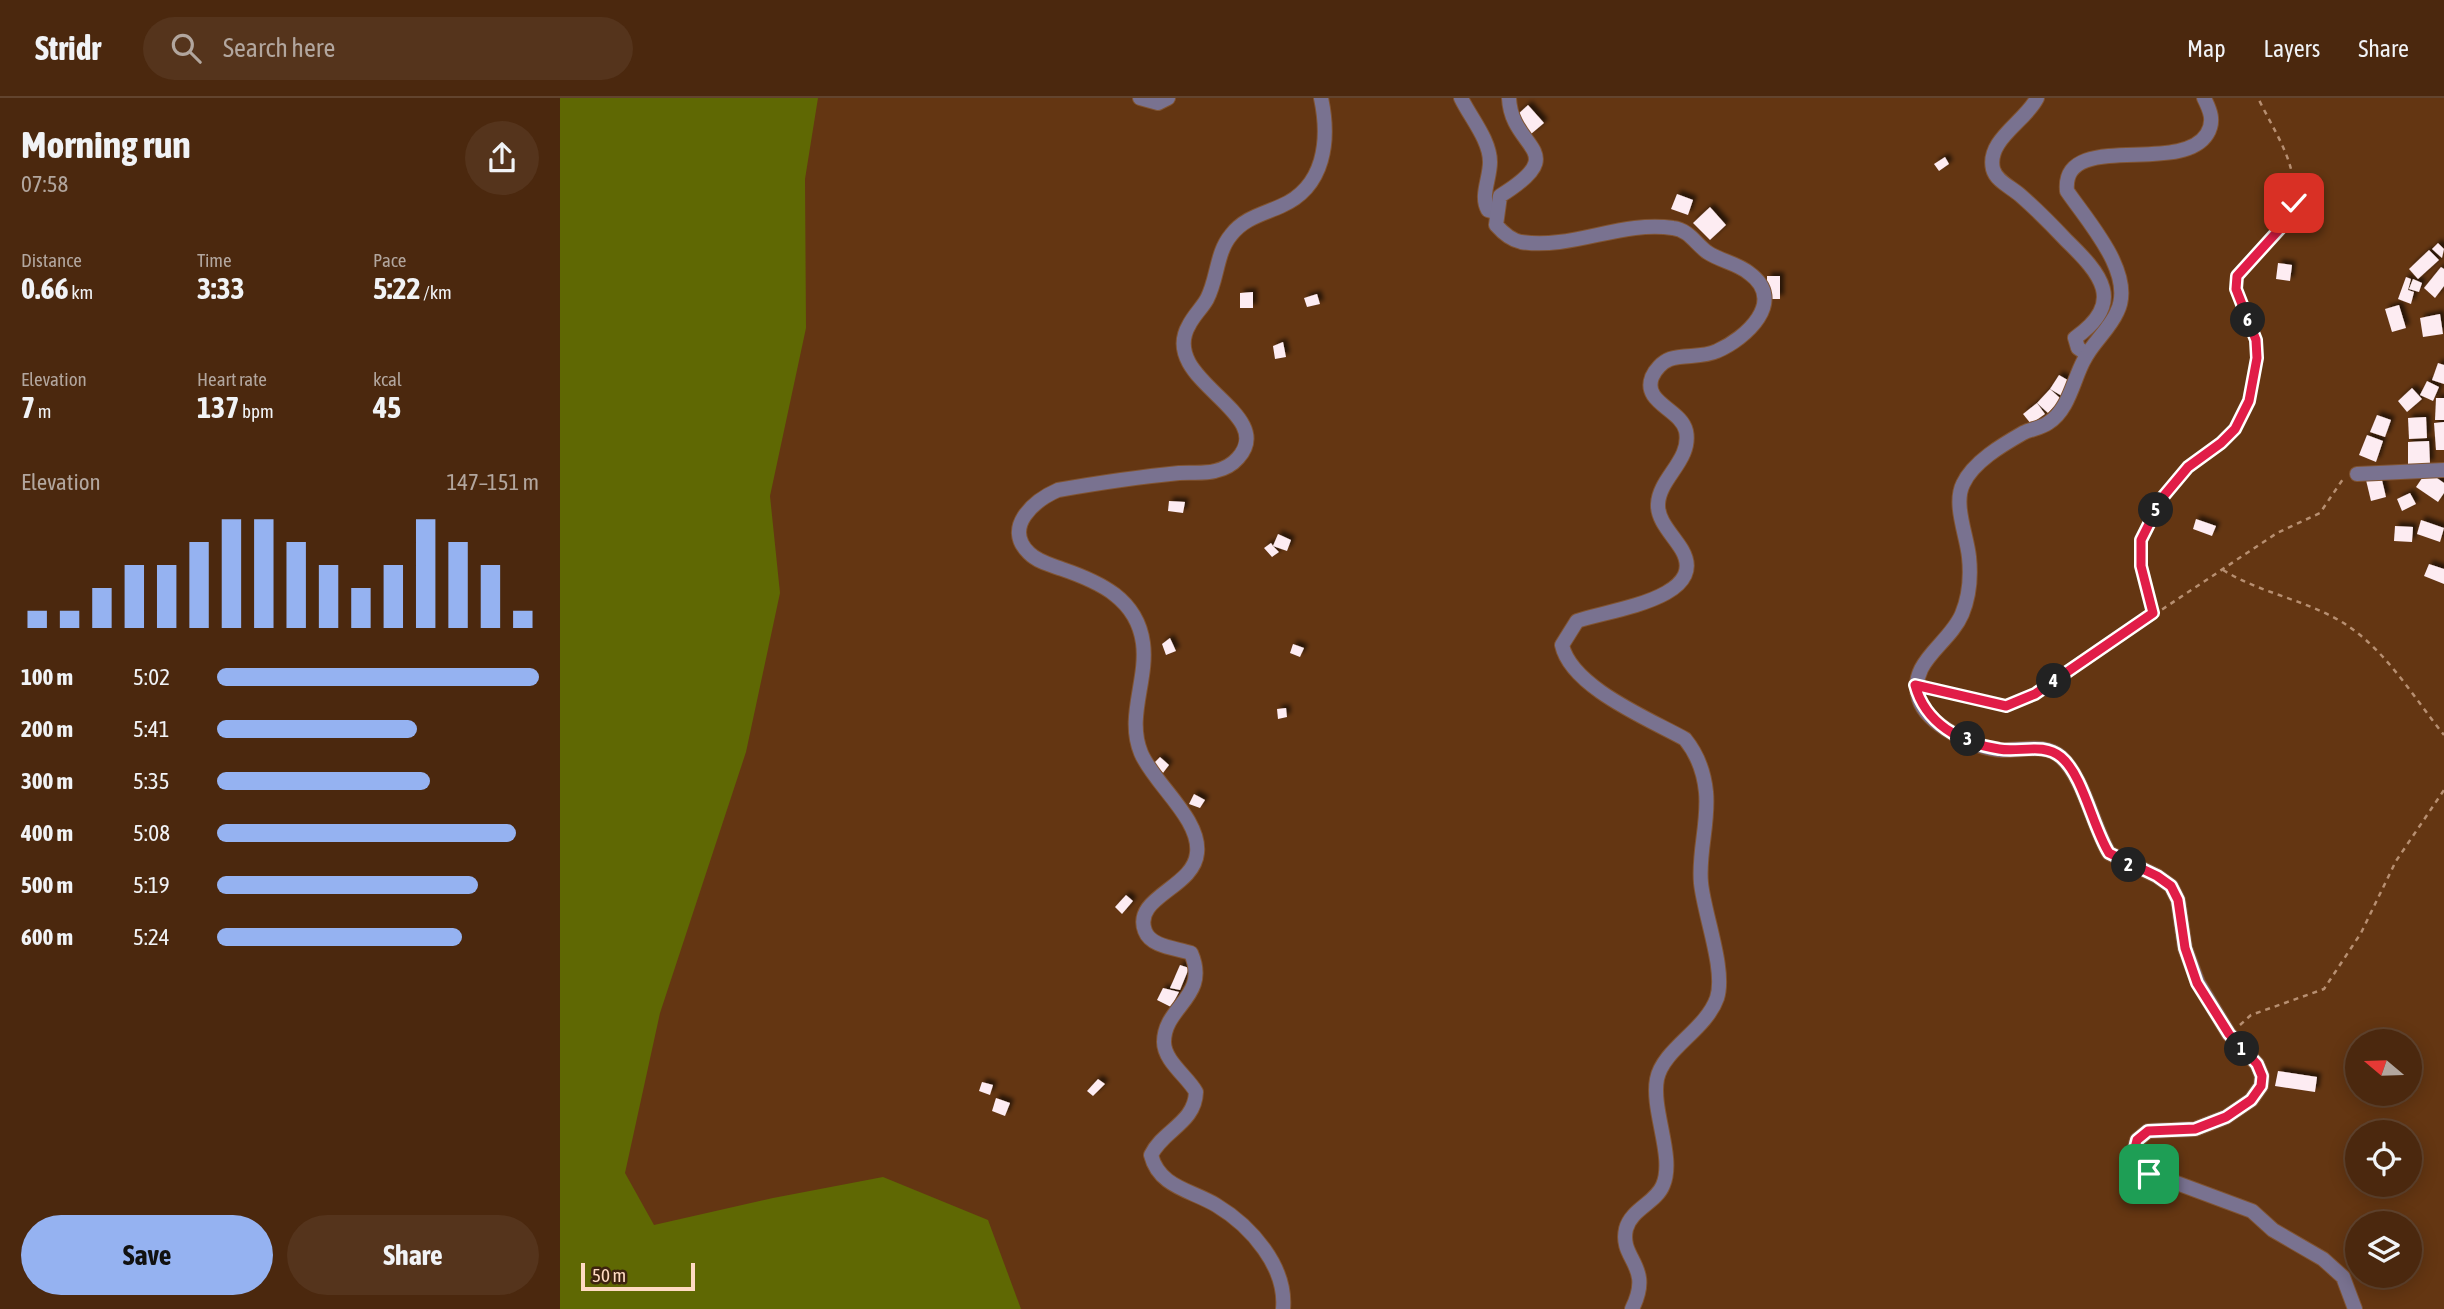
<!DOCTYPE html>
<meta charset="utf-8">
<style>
:root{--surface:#4b280e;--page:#55341c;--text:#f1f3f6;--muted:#b2a69e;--line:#62442e;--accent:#95b2f1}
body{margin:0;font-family:"Asap Condensed",sans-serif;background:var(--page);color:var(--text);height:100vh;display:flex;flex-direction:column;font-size:26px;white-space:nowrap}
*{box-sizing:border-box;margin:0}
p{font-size:23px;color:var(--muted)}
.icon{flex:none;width:38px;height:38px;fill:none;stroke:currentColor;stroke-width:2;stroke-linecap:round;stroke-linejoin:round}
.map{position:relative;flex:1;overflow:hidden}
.panel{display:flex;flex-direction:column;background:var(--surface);width:560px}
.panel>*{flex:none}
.needle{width:46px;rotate:289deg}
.tools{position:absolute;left:1785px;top:931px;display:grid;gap:14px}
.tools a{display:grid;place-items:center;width:77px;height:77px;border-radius:50%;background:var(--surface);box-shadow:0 4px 18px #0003,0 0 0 2px var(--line);font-size:35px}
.scale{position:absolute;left:21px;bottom:18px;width:114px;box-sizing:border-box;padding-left:7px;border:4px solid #ffdbc3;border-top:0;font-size:19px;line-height:24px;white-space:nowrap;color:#ffdbc3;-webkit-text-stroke:5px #3d230f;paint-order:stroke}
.pin{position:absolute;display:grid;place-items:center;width:60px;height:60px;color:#fff;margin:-30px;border-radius:14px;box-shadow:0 4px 10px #0006}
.km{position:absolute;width:35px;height:35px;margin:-18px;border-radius:50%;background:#222;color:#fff;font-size:19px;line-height:35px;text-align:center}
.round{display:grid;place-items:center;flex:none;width:74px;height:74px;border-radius:37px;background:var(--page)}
.overview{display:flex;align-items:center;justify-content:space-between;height:119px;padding:0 21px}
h1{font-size:38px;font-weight:700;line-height:52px}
.stats{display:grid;grid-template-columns:repeat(3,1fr);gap:10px;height:119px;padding:7px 21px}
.stats div{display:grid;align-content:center}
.stats b{font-size:30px;font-weight:700}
.stats small{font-size:19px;font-weight:400}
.stats p{font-size:19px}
.chart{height:196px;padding:14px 21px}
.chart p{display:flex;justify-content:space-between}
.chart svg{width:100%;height:126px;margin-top:7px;stroke:var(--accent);stroke-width:6}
.action{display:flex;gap:14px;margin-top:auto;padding:14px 21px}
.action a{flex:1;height:80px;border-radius:42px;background:var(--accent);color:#111;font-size:28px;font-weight:700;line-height:80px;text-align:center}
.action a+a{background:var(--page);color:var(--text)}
ul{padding:0 21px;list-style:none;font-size:23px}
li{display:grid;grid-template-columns:112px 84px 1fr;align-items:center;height:52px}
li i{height:18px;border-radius:9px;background:var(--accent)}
header{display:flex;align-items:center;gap:42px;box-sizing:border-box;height:98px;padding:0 35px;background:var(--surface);border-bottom:2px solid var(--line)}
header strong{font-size:33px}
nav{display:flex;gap:38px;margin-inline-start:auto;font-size:24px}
.search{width:490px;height:63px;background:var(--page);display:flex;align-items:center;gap:18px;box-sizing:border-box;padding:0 24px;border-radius:38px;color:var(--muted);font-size:26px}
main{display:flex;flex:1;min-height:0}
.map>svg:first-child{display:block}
.green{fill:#5f6803}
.building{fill:#fdecf2;filter:url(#shadow)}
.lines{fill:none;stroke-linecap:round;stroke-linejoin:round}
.minor-casing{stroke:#805432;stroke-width:16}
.path{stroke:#b78f71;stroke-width:2.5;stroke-dasharray:5 5;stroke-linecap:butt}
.minor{stroke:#797290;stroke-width:14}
.route-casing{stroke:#fff;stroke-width:14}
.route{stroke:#e11d48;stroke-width:9}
</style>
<header>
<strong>Stridr</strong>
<div class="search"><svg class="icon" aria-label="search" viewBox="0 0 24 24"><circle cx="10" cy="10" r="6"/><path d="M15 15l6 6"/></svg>Search here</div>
<nav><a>Map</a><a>Layers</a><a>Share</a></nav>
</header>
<main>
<section class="panel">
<div class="overview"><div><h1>Morning run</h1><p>07:58</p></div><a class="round"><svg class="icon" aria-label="share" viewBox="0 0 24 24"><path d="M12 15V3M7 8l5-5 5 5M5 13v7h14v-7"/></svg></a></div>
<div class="stats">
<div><p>Distance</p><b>0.66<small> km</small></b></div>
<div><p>Time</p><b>3:33</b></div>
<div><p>Pace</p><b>5:22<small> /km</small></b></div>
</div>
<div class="stats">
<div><p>Elevation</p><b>7<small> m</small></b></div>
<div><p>Heart rate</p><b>137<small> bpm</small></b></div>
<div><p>kcal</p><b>45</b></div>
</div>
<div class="chart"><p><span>Elevation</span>147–151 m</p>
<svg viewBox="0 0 160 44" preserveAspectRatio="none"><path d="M5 44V38M15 44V38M25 44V30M35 44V22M45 44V22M55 44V14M65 44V6M75 44V6M85 44V14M95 44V22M105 44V30M115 44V22M125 44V6M135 44V14M145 44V22M155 44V38"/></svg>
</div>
<ul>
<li><b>100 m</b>5:02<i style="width:100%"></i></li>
<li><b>200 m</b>5:41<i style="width:62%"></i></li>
<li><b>300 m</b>5:35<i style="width:66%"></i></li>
<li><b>400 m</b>5:08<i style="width:93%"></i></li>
<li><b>500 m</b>5:19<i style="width:81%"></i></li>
<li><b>600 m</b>5:24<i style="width:76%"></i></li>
</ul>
<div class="action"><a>Save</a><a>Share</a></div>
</section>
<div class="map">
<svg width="1884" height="1211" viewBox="0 0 1884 1211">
<defs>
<filter id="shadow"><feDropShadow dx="4" dy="-4" stdDeviation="2" flood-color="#0009"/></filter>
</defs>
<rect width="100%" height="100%" fill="#643612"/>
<polygon class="green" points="0,0 258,0 245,81 246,230 210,398 220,495 186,654 100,915 65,1075 94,1127 213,1100 323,1079 428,1122 461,1211 0,1211"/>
<g class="building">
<polygon points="968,7 984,25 971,36 956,18"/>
<polygon points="1385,59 1389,66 1379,73 1374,66"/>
<polygon points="1117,96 1133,102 1128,117 1111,111"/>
<polygon points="1150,109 1166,127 1150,142 1133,125"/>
<polygon points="1878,145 1884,151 1882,160 1872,151"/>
<polygon points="1869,152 1879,162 1858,181 1849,171"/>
<polygon points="1718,165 1732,167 1730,183 1716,181"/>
<polygon points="1881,169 1884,171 1884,188 1875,200 1864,190"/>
<rect x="1207" y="178" width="13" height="23"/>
<polygon points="1846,179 1851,181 1848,192 1854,194 1851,206 1838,201"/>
<polygon points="1853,181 1862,185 1859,194 1849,191"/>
<polygon points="693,194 693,210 680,210 680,195"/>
<polygon points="757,196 760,206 747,209 744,200"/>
<polygon points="1839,207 1846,230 1832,234 1825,211"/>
<polygon points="1880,216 1883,236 1863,239 1860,220"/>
<polygon points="723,244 726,259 715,261 713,248"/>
<polygon points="1878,265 1884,267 1884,286 1872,282"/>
<polygon points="1499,277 1511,284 1502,298 1490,291"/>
<polygon points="1867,283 1879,289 1873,303 1860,297"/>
<polygon points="1852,290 1862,301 1847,314 1838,303"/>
<polygon points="1490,291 1501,301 1488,315 1477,305"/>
<polygon points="1876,300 1884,300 1884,322 1875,322"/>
<polygon points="1477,305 1485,316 1471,326 1463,316"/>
<polygon points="1817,317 1831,322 1825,339 1810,334"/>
<polygon points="1866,319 1867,340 1849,341 1848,320"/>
<polygon points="1884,324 1884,352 1876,352 1874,325"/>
<polygon points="1807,337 1823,343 1816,364 1799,357"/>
<polygon points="1869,343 1870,366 1848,367 1848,344"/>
<polygon points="1867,373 1884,385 1884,395 1878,404 1856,389"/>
<polygon points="1821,378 1826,399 1811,403 1806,382"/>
<polygon points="1850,395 1856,406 1842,413 1837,401"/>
<polygon points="609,403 625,404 623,415 608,413"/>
<polygon points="1636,421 1656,428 1652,438 1633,431"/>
<polygon points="1861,422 1884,430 1880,444 1857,436"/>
<polygon points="1835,428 1853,429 1852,444 1834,443"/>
<polygon points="718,436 731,442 727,453 713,448 719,454 712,459 704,450 711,445 713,448"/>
<polygon points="1869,466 1884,471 1884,486 1864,478"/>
<polygon points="610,540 616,553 606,557 602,546"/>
<polygon points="733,546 744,550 740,559 730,555"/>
<polygon points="726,610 727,619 718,621 717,611"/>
<polygon points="600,659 609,667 603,675 594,665"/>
<polygon points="634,696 645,702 640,710 629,706"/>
<polygon points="566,797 573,803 562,816 555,809"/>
<polygon points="620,867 629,870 620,892 610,890"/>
<polygon points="603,890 619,894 611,909 597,902"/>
<polygon points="1718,973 1757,979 1755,994 1715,988"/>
<polygon points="538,981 545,986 533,998 527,993"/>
<polygon points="422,984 433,987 430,997 419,993"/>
<polygon points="436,1000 450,1005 445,1018 432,1013"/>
</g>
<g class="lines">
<defs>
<g id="minor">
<polyline points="580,0 598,5 608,0"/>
<path d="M901,0C910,19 930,42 930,64C930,81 920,98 928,112L935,114"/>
<path d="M949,0C951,52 1014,52 940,98L936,127C943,135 951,142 961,144C1012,152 1062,122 1113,130C1129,132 1135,145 1147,154C1160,163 1177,165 1189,175C1228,203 1185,241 1157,253C1142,260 1125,256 1110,261C1102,264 1095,272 1092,279C1082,305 1121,311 1126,333C1132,362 1099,380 1098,406C1097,423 1114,438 1122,452C1150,501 1047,512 1017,523L1002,547C1011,589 1089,621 1125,641C1138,657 1144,674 1146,694C1149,725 1138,755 1141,785C1144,816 1166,872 1157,900C1146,932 1103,951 1097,981C1091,1012 1115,1059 1103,1087C1096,1105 1071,1111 1066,1131C1059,1162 1094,1167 1072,1211"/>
<path d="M1477,0C1466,23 1426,42 1433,71C1436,83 1451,89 1460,97C1476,111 1491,126 1506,142C1541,176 1566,204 1515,240L1518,250L1527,256"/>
<path d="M1644,0C1650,12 1655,23 1647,36C1621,78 1501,31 1507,93C1528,124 1576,176 1557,214C1549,232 1533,244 1524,262C1513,282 1509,312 1488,325C1481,330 1471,331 1463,335C1442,347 1413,364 1403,386C1393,406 1407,438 1409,459C1411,478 1409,499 1402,516C1389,547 1347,564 1359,601C1367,627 1415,650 1441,652C1461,653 1486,644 1502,660C1524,681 1533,728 1549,755L1597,778L1611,788L1618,802L1625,850L1638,885L1669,936L1697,966L1702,978L1701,988L1691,1002L1666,1019L1635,1031L1588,1033L1577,1042L1573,1058L1579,1071L1692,1113L1713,1132L1763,1161L1783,1179L1795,1211"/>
<polyline points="1797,376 1884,372"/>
<path d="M723,1211C727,1169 691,1128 656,1107C631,1092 599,1089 591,1057C603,1032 635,1025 636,994C628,979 604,963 604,944C604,908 650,899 631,855C616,850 591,849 585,833C572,799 634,790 637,755C641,721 594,686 581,655C566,619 588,582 583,545C577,501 540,484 502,471C491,467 478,464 469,455C442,429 475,402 498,392C538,385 578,379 619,375C631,374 644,376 655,373C664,371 672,367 678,360C719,314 597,282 629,227C634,217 642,210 647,201C658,180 656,155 671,137C684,120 703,116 721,108C765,89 770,42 761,0"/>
</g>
</defs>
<use href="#minor" class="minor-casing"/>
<g class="path">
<path d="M1663,472C1697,493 1736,500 1771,518C1820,542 1851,596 1884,637"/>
<path d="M1593,515C1589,500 1584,484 1581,469C1576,433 1603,390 1630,367C1655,348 1674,336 1687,306C1695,289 1699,262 1696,244C1693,227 1670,194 1677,178C1683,164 1703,151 1713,140C1756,90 1722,49 1698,0"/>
<polyline points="1372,591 1446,608 1475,596 1717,435 1760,415 1783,381"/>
<polyline points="1680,927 1691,917 1764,891 1801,835 1836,763 1884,692"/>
</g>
<use href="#minor" class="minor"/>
</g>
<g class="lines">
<defs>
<path id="route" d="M1589,1076L1579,1071L1573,1058L1577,1042L1588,1033L1635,1031L1666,1019L1691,1002L1701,988L1702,978L1697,966L1669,936L1637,885L1625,850L1618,802L1611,788L1597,778L1549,755C1533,730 1523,677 1501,659C1483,644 1459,655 1439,651C1400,645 1365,625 1355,587L1446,608L1475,596L1593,515L1581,468V442L1602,400L1628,369L1661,345L1675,331L1689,303L1697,260L1696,242L1676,191L1677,178L1726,124L1734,105"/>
</defs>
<use href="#route" class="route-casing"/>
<use href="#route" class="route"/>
</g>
</svg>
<div class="tools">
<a><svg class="needle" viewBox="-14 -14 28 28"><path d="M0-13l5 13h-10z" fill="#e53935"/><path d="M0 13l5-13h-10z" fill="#b2a69e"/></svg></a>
<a><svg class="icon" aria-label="locate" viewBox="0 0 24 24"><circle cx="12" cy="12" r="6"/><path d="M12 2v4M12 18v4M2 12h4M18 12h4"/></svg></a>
<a><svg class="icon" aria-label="layers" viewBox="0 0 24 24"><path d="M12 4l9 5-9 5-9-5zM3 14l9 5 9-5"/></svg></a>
</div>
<div class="scale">50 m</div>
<div class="pin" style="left:1589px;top:1076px;background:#1e9e55"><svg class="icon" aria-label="arrive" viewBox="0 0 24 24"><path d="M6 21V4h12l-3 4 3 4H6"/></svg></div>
<div class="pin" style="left:1734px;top:105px;background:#d93025"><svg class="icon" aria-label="check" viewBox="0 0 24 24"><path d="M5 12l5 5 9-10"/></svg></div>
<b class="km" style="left:1682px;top:951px">1</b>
<b class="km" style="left:1569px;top:767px">2</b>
<b class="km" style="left:1408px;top:641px">3</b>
<b class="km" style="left:1494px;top:583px">4</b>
<b class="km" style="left:1596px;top:412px">5</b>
<b class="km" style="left:1688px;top:222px">6</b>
</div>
</main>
